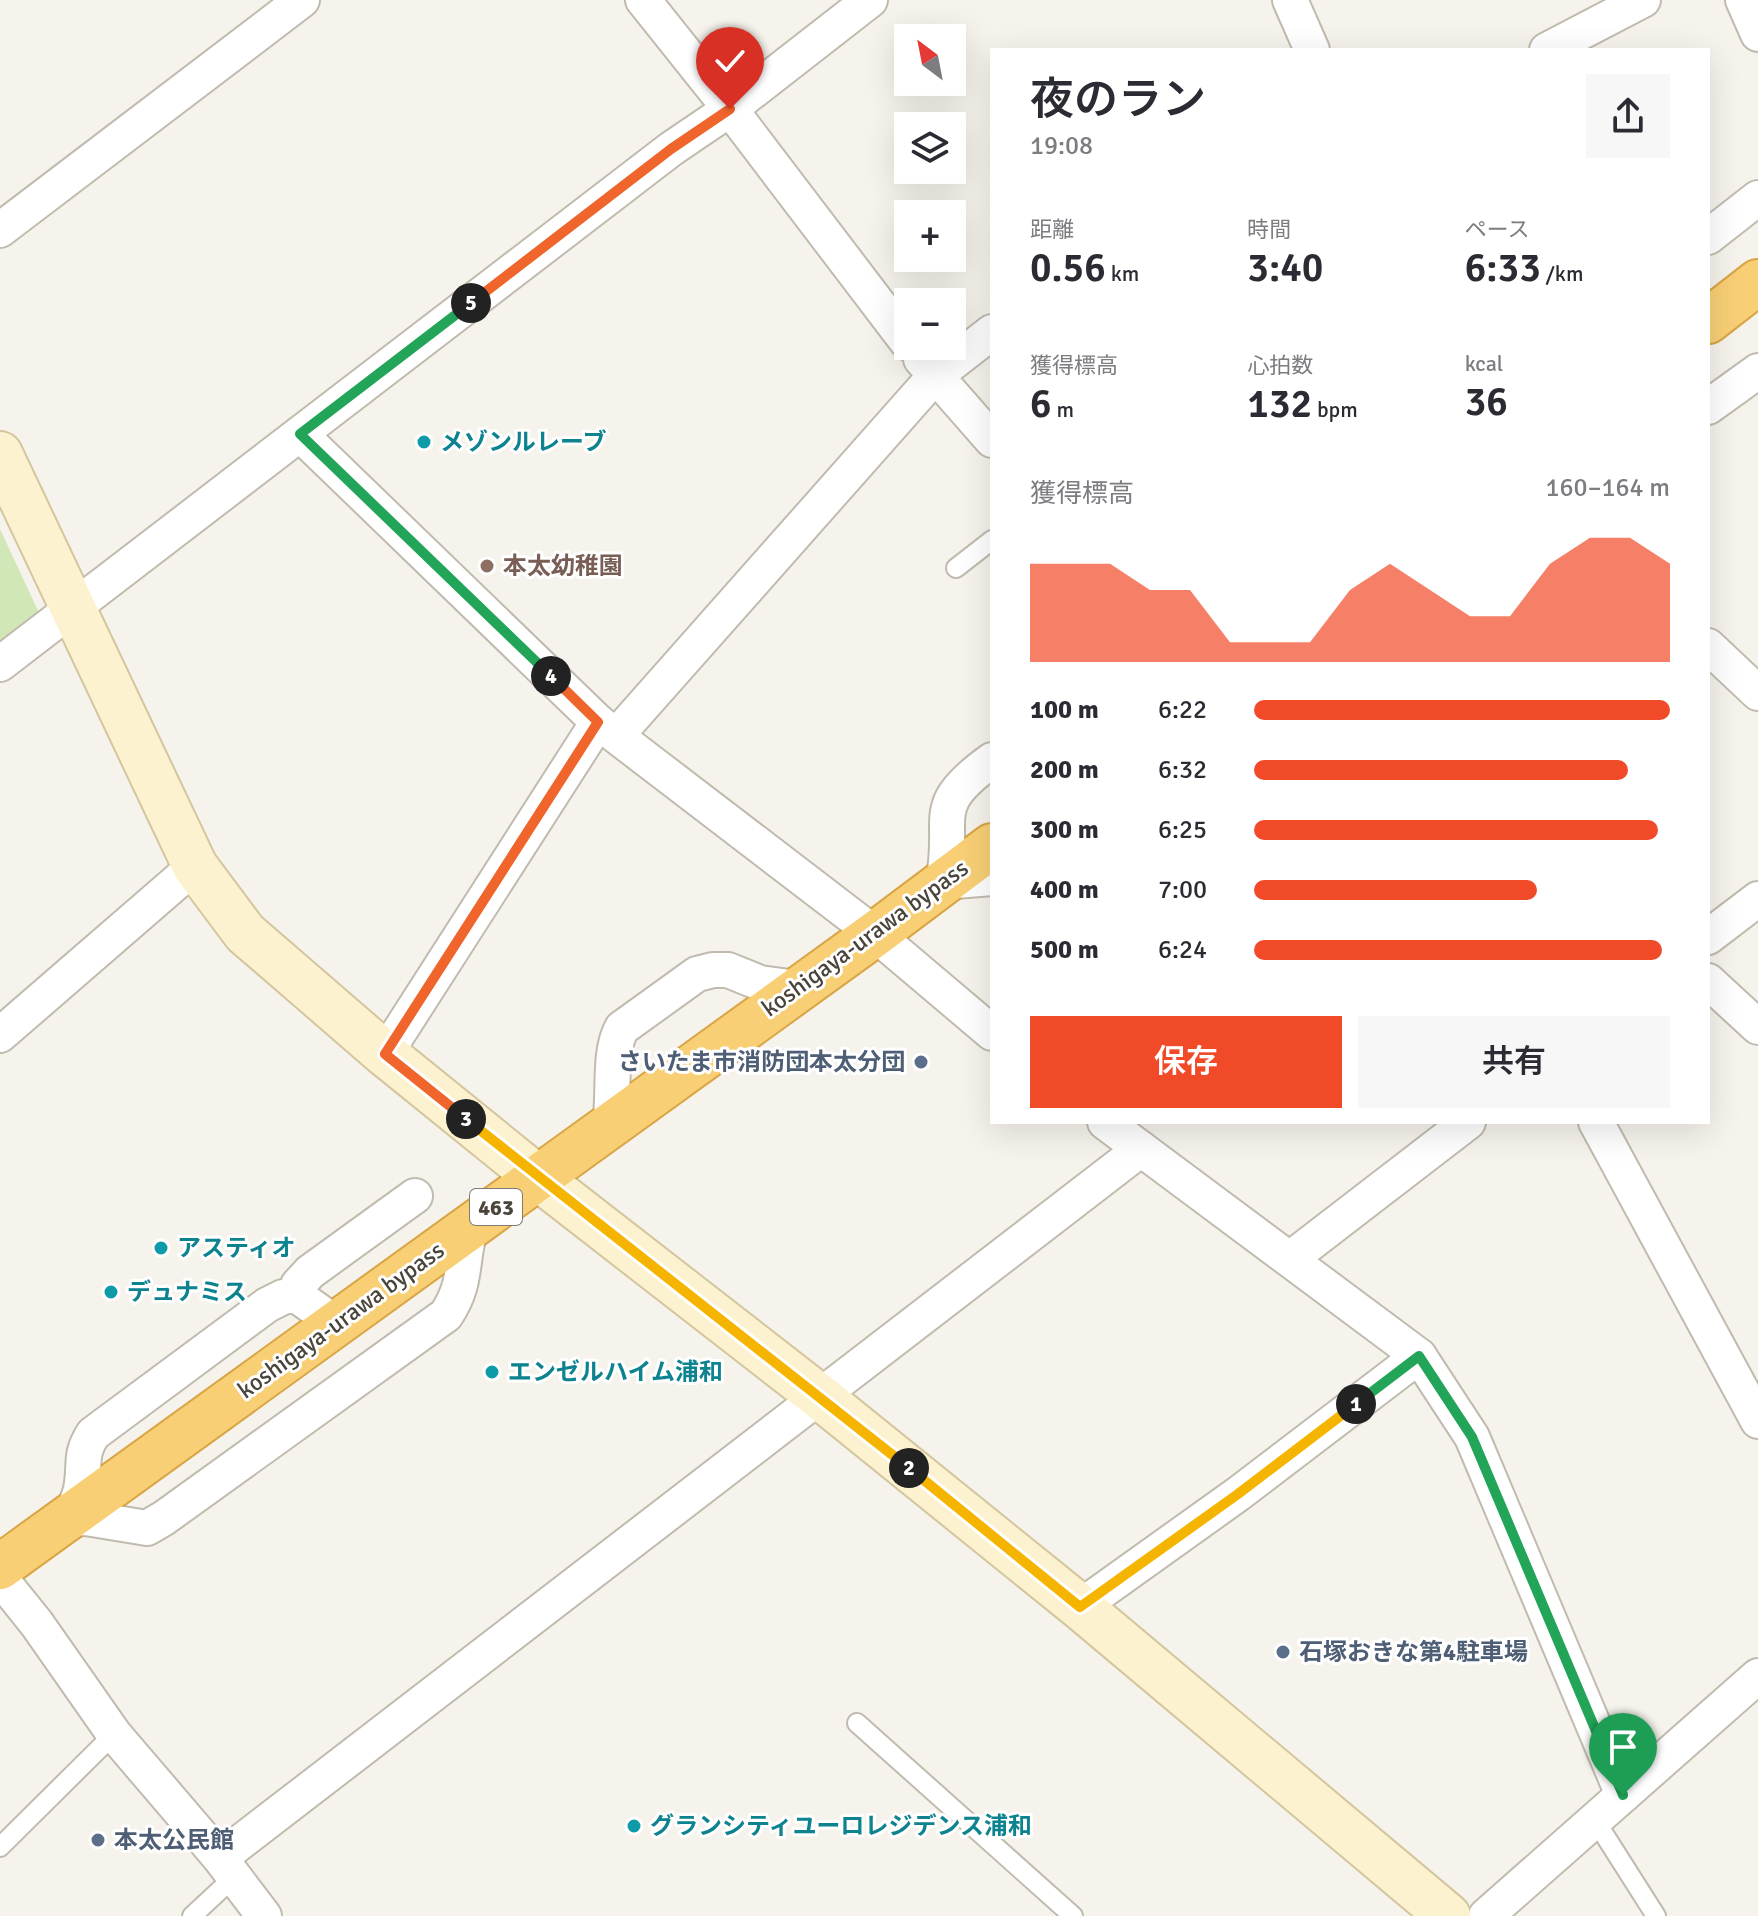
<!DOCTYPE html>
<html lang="ja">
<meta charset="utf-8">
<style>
:root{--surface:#fff;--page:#f7f7f7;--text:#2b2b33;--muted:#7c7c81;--accent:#f14a28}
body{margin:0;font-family:Signika,"Noto Sans JP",sans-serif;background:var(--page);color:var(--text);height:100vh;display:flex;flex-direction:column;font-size:30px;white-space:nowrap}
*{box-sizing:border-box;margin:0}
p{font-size:26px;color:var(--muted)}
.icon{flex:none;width:44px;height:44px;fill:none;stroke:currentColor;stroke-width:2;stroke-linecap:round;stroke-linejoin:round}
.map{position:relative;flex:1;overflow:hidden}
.side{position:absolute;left:990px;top:48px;width:720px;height:1076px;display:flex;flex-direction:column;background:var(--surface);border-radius:0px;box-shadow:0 8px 32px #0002}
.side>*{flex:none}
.needle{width:52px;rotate:328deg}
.buttons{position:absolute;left:894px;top:24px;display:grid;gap:16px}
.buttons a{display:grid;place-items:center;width:72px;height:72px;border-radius:0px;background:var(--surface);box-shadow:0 8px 32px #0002;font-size:40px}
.pin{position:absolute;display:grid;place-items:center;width:68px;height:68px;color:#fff;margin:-82px -34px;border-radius:50% 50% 50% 0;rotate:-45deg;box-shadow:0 0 8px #0007}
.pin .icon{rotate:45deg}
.km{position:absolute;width:40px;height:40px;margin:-20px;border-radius:50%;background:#222;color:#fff;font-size:22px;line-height:40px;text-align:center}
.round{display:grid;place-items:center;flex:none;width:84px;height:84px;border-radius:0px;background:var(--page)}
.summary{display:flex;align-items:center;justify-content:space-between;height:136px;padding:0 40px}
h1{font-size:44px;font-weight:600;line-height:60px}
.stats{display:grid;grid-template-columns:repeat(3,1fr);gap:12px;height:136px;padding:8px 40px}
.stats div{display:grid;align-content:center}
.stats b{font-size:40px;font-weight:600}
.stats small{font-size:22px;font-weight:400}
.stats p{font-size:22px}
.chart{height:224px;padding:16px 40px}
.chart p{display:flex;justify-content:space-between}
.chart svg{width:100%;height:144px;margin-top:8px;fill:var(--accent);opacity:.7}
.primary-button{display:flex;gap:16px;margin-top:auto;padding:16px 40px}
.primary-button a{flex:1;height:92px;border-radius:0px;background:var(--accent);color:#fff;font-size:32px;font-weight:600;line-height:92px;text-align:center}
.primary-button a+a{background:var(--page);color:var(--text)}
ul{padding:0 40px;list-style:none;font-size:26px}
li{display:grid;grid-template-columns:128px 96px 1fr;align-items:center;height:60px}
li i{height:20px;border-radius:10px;background:var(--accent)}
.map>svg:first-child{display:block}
.green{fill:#d1e7b8}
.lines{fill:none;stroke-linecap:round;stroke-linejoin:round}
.lane-casing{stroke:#c1bbaf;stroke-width:22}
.street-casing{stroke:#c1bbaf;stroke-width:38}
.secondary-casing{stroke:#d3c69e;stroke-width:48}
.highway-casing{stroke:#d8a444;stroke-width:48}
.lane{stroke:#fff;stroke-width:18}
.street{stroke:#fff;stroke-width:34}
.secondary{stroke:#fdf2cf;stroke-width:44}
.highway{stroke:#f8cf75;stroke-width:44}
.split-1-casing{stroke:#fff;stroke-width:16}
.split-2-casing{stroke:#fff;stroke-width:16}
.split-3-casing{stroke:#fff;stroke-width:16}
.split-4-casing{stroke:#fff;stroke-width:16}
.split-5-casing{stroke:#fff;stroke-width:16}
.split-6-casing{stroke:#fff;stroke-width:16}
.split-1{stroke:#22a559;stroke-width:10}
.split-2{stroke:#f5b400;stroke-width:10}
.split-3{stroke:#f5b400;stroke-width:10}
.split-4{stroke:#f0652b;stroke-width:10}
.split-5{stroke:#22a559;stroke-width:10}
.split-6{stroke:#f0652b;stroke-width:10}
.culture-dot{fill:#0f9aa8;stroke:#fff;stroke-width:3}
.education-dot{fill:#8d6e63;stroke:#fff;stroke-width:3}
.service-dot{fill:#5c6f8a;stroke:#fff;stroke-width:3}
.labels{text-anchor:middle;stroke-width:6;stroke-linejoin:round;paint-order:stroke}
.shield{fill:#fff;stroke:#807c75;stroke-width:2}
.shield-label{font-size:22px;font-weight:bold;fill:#4a443a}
.culture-label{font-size:24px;font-weight:bold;fill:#0d838f;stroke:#fff;text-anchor:start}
.education-label{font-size:24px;font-weight:bold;fill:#785e54;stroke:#fff;text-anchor:start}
.street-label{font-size:24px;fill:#4a443a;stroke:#fff}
.service-label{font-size:24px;font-weight:bold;fill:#4e5e75;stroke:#fff;text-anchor:start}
</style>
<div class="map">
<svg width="1758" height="1916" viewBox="0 0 1758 1916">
<rect width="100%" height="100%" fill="#f6f3ec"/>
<polygon class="green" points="0,529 40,615 0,645"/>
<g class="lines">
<defs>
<g id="lane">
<polyline points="956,568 992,540"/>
<polyline points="857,1723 1073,1916"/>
<polyline points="1595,1820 1656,1916"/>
<polyline points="0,1847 114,1734"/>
<polyline points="192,1916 234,1877"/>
</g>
<g id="street">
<polyline points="643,0 730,109 908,343"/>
<polyline points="1290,0 1312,50"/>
<polyline points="1743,0 1758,34"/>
<polyline points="1547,50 1643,0"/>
<polyline points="0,230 302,0"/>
<polyline points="1708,237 1758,198"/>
<polyline points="921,359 992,440"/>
<polyline points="1708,407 1758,371"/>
<polyline points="300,434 598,722 875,934 992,1033"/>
<polyline points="1708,646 1758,693"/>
<polyline points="0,664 671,149 730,109 870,0"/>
<polyline points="617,735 934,377 992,332"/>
<path d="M992,760C925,808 957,816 943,882L992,878"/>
<polyline points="1708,937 1758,899"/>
<polyline points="1708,981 1758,1027"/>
<polyline points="0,1035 195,866"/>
<polyline points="385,1054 598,722"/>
<polyline points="1105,1122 1419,1356 1472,1437 1623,1795"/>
<polyline points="1596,1122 1758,1421"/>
<path d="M610,1124C615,1095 608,1052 622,1028L697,974L713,970H728L760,983L797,988"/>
<polyline points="1290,1259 1468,1122"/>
<polyline points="296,1295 298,1285 310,1272 415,1196"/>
<path d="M68,1519L86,1518L147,1528L164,1518L446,1315C468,1282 460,1262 471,1226"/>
<path d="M68,1519C74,1508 81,1497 82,1483C85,1461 80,1455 93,1434L267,1305L283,1297L296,1295L327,1317L342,1319"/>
<polyline points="0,1578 37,1624 114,1734 220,1858 264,1916"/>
<polyline points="1080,1607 1238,1494 1419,1356"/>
<polyline points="220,1858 1141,1149"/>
<polyline points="1486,1916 1758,1676"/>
</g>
<polyline id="secondary" points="0,454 195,866 245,933 385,1054 537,1177 820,1397 1080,1607 1448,1916"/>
<g id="highway">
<polyline points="1708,321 1758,282"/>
<polyline points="0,1567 875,934 992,846"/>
</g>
</defs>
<use href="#lane" class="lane-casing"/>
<use href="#street" class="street-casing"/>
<use href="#secondary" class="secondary-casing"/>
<use href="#highway" class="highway-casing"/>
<use href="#lane" class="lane"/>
<use href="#street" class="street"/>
<use href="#secondary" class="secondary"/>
<use href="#highway" class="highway"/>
</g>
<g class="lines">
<defs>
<polyline id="split-1" points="1356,1404 1419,1356 1472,1437 1623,1795"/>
<polyline id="split-2" points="909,1468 1080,1607 1238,1494 1356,1404"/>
<polyline id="split-3" points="466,1119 909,1468"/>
<polyline id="split-4" points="466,1119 385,1054 598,722 551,676"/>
<polyline id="split-5" points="471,303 300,434 551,676"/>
<polyline id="split-6" points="471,303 671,149 730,109"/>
</defs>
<use href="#split-1" class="split-1-casing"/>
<use href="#split-2" class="split-2-casing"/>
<use href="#split-3" class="split-3-casing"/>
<use href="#split-4" class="split-4-casing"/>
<use href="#split-5" class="split-5-casing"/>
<use href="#split-6" class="split-6-casing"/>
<use href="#split-1" class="split-1"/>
<use href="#split-2" class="split-2"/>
<use href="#split-3" class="split-3"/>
<use href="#split-4" class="split-4"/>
<use href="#split-5" class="split-5"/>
<use href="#split-6" class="split-6"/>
</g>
<g class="culture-dot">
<circle cx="424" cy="442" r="8"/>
<circle cx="161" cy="1248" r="8"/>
<circle cx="111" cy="1292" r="8"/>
<circle cx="492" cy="1372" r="8"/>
<circle cx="634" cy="1826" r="8"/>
</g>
<circle class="education-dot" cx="487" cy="566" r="8"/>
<g class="service-dot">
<circle cx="921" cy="1062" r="8"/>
<circle cx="1283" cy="1652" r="8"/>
<circle cx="98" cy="1840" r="8"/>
</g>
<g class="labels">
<rect class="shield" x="470" y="1189" width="52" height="36" rx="6"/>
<g class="shield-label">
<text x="496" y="1215">463</text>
</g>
<g class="culture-label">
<text x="440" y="450">メゾンルレーブ</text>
<text x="177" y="1256">アスティオ</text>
<text x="127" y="1300">デュナミス</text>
<text x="508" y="1380">エンゼルハイム浦和</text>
<text x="650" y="1834">グランシティユーロレジデンス浦和</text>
</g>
<g class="education-label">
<text x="503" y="574">本太幼稚園</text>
</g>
<g class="street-label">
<text transform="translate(865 938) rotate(-36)" y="8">koshigaya-urawa bypass</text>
<text transform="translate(341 1320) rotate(-36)" y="8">koshigaya-urawa bypass</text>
</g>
<g class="service-label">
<text x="905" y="1070" text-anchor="end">さいたま市消防団本太分団</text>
<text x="1299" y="1660">石塚おきな第4駐車場</text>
<text x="114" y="1848">本太公民館</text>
</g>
</g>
</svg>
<div class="buttons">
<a><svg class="needle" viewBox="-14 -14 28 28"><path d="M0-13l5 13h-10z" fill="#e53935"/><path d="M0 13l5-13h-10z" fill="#7c7c81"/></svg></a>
<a><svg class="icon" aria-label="layers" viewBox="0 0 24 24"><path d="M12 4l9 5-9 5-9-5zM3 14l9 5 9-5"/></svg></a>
<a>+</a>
<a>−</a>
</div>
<div class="pin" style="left:1623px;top:1795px;background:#1e9e55"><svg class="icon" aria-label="arrive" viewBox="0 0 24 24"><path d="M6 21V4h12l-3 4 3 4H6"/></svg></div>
<div class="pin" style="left:730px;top:109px;background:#d93025"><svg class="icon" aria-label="check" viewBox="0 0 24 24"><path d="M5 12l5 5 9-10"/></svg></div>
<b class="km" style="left:1356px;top:1404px">1</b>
<b class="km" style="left:909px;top:1468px">2</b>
<b class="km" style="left:466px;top:1119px">3</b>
<b class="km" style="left:551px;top:676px">4</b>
<b class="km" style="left:471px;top:303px">5</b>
<section class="side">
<div class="summary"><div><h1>夜のラン</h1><p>19:08</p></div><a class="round"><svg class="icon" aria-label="share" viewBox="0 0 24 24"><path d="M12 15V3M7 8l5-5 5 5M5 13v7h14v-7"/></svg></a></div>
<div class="stats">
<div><p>距離</p><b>0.56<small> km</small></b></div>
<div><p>時間</p><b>3:40</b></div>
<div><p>ペース</p><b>6:33<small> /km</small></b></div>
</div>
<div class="stats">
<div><p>獲得標高</p><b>6<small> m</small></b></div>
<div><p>心拍数</p><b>132<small> bpm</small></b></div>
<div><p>kcal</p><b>36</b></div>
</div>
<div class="chart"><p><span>獲得標高</span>160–164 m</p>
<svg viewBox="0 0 160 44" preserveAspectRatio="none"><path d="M0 44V14L10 14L20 14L30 22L40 22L50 38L60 38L70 38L80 22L90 14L100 22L110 30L120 30L130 14L140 6L150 6L160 14V44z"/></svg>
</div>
<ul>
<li><b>100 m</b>6:22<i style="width:100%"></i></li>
<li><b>200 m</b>6:32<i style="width:90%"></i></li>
<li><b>300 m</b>6:25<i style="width:97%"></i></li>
<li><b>400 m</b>7:00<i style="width:68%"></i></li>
<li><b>500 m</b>6:24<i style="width:98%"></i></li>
</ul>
<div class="primary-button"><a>保存</a><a>共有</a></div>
</section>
</div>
